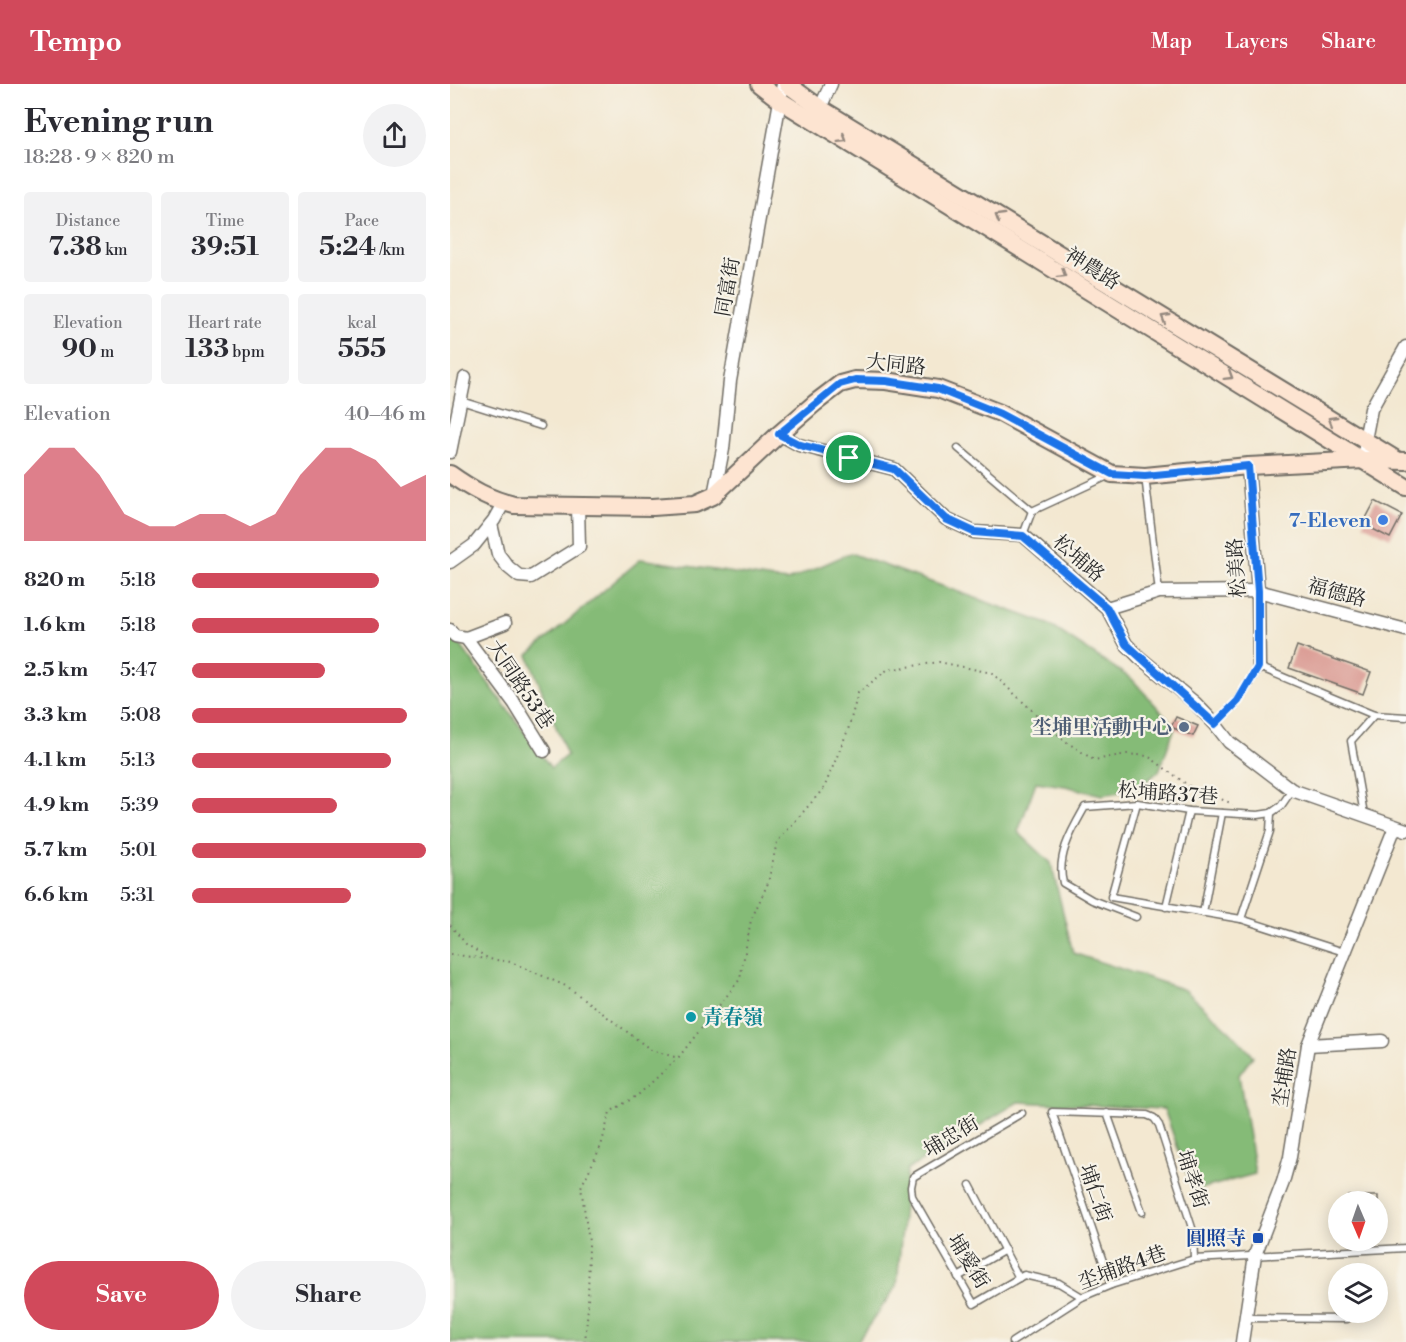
<!DOCTYPE html>
<meta charset="utf-8">
<style>
:root{--surface:#fff;--page:#f2f2f3;--text:#2b2b33;--muted:#7c7c81;--accent:#d1495b}
body{margin:0;font-family:"Libre Bodoni","Noto Serif TC",serif;background:var(--page);color:var(--text);height:100vh;display:flex;flex-direction:column;font-size:22px;white-space:nowrap}
*{box-sizing:border-box;margin:0}
p{font-size:20px;color:var(--muted)}
.icon{flex:none;width:33px;height:33px;fill:none;stroke:currentColor;stroke-width:2;stroke-linecap:round;stroke-linejoin:round}
.map{position:relative;flex:1;overflow:hidden}
.details{display:flex;flex-direction:column;background:var(--surface);width:450px}
.details>*{flex:none}
.needle{width:39px;rotate:178deg}
.buttons{position:absolute;left:878px;top:1107px;display:grid;gap:12px}
.buttons a{display:grid;place-items:center;width:60px;height:60px;border-radius:50%;background:var(--surface);box-shadow:0 3px 15px #0003;font-size:30px}
.pin{position:absolute;display:grid;place-items:center;width:51px;height:51px;color:#fff;margin:-26px;border:3px solid #fff;border-radius:50%;box-shadow:0 2px 6px #0007}
.round{display:grid;place-items:center;flex:none;width:63px;height:63px;border-radius:32px;background:var(--page)}
.head{display:flex;align-items:center;justify-content:space-between;height:102px;padding:0 24px}
h1{font-size:33px;font-weight:700;line-height:45px}
.stats{display:grid;grid-template-columns:repeat(3,1fr);gap:9px;height:102px;padding:6px 24px}
.stats div{display:grid;align-content:center;border-radius:6px;background:var(--page);text-align:center}
.stats b{font-size:26px;font-weight:700}
.stats small{font-size:16px;font-weight:400}
.stats p{font-size:16px}
.chart{height:168px;padding:12px 24px}
.chart p{display:flex;justify-content:space-between}
.chart svg{width:100%;height:108px;margin-top:6px;fill:var(--accent);opacity:.7}
.primary-button{display:flex;gap:12px;margin-top:auto;padding:12px 24px}
.primary-button a{flex:1;height:69px;border-radius:36px;background:var(--accent);color:#fff;font-size:24px;font-weight:700;line-height:69px;text-align:center}
.primary-button a+a{background:var(--page);color:var(--text)}
ul{padding:0 24px;list-style:none;font-size:20px}
li{display:grid;grid-template-columns:96px 72px 1fr;align-items:center;height:45px}
li i{height:15px;border-radius:8px;background:var(--accent)}
header{display:flex;align-items:center;gap:36px;box-sizing:border-box;height:84px;padding:0 30px;background:var(--accent);color:#fff}
header strong{font-size:28px}
nav{display:flex;gap:33px;margin-inline-start:auto;font-size:21px}
main{display:flex;flex:1;min-height:0}
.map>svg:first-child{display:block}
.forest{fill:#85bb77;stroke:#587351;stroke-width:1.5}
.building{fill:#dc9f97}
.lines{fill:none;stroke-linecap:round;stroke-linejoin:round}
.lane-casing{stroke:#716d65;stroke-width:9}
.street-casing{stroke:#716d65;stroke-width:15}
.secondary-casing{stroke:#716d65;stroke-width:20}
.path{stroke:#716d65;stroke-width:2;stroke-dasharray:1.5 4.5;stroke-linecap:butt}
.lane{stroke:#fff;stroke-width:6}
.street{stroke:#fff;stroke-width:12}
.secondary{stroke:#fde4d1;stroke-width:16}
.oneway{stroke:#94887e}
.route-casing{stroke:#fff;stroke-width:12}
.route{stroke:#1a73e8;stroke-width:8}
.shop-dot{fill:#3f7fe0;stroke:#f7f3e8;stroke-width:2}
.service-dot{fill:#5c6f8a;stroke:#f7f3e8;stroke-width:2}
.culture-dot{fill:#0f9aa8;stroke:#f7f3e8;stroke-width:2}
.transit-dot{fill:#1a4fb4;stroke:#f7f3e8;stroke-width:2}
.labels{text-anchor:middle;stroke-width:4.5;stroke-linejoin:round;paint-order:stroke}
.street-label{font-size:20px;fill:#2b2b2b;stroke:#f7f3e8}
.shop-label{font-size:20px;font-weight:bold;fill:#366cbe;stroke:#f7f3e8;text-anchor:end}
.service-label{font-size:20px;font-weight:bold;fill:#4e5e75;stroke:#f7f3e8;text-anchor:end}
.culture-label{font-size:20px;font-weight:bold;fill:#0d838f;stroke:#f7f3e8;text-anchor:start}
.transit-label{font-size:20px;font-weight:bold;fill:#164399;stroke:#f7f3e8;text-anchor:end}
</style>
<header>
<strong>Tempo</strong>
<nav><a>Map</a><a>Layers</a><a>Share</a></nav>
</header>
<main>
<section class="details">
<div class="head"><div><h1>Evening run</h1><p>18:28 · 9 × 820 m</p></div><a class="round"><svg class="icon" aria-label="share" viewBox="0 0 24 24"><path d="M12 15V3M7 8l5-5 5 5M5 13v7h14v-7"/></svg></a></div>
<div class="stats">
<div><p>Distance</p><b>7.38<small> km</small></b></div>
<div><p>Time</p><b>39:51</b></div>
<div><p>Pace</p><b>5:24<small> /km</small></b></div>
</div>
<div class="stats">
<div><p>Elevation</p><b>90<small> m</small></b></div>
<div><p>Heart rate</p><b>133<small> bpm</small></b></div>
<div><p>kcal</p><b>555</b></div>
</div>
<div class="chart"><p><span>Elevation</span>40–46 m</p>
<svg viewBox="0 0 160 44" preserveAspectRatio="none"><path d="M0 44V17L10 6L20 6L30 17L40 33L50 38L60 38L70 33L80 33L90 38L100 33L110 17L120 6L130 6L140 11L150 22L160 17V44z"/></svg>
</div>
<ul>
<li><b>820 m</b>5:18<i style="width:80%"></i></li>
<li><b>1.6 km</b>5:18<i style="width:80%"></i></li>
<li><b>2.5 km</b>5:47<i style="width:57%"></i></li>
<li><b>3.3 km</b>5:08<i style="width:92%"></i></li>
<li><b>4.1 km</b>5:13<i style="width:85%"></i></li>
<li><b>4.9 km</b>5:39<i style="width:62%"></i></li>
<li><b>5.7 km</b>5:01<i style="width:100%"></i></li>
<li><b>6.6 km</b>5:31<i style="width:68%"></i></li>
</ul>
<div class="primary-button"><a>Save</a><a>Share</a></div>
</section>
<div class="map">
<svg width="956" height="1258" viewBox="0 0 956 1258">
<rect width="100%" height="100%" fill="#f7f3e8"/>
<filter id="ink" filterUnits="userSpaceOnUse"><feTurbulence type="fractalNoise" baseFrequency=".0167" numOctaves="2"/><feDisplacementMap in="SourceGraphic" scale="12" xChannelSelector="R" yChannelSelector="G"/><feConvolveMatrix kernelMatrix="1 2 1 2 8 2 1 2 1" color-interpolation-filters="sRGB"/></filter>
<filter id="wash" filterUnits="userSpaceOnUse"><feTurbulence type="fractalNoise" baseFrequency=".008" numOctaves="4" result="noise"/><feDisplacementMap in="SourceGraphic" scale="24" xChannelSelector="R" yChannelSelector="G"/><feGaussianBlur stdDeviation="1.35" result="paint"/><feColorMatrix in="noise" values="0 0 0 0 0 0 0 0 0 0 0 0 0 0 0 0 0 1.4 0 .05"/><feComposite in="paint" operator="in"/></filter>
<g filter="url(#wash)">
<rect width="100%" height="100%" fill="#f3e8d1"/>
<polygon class="forest" points="400,469 598,540 682,595 725,643 709,687 687,705 652,711 615,702 586,698 568,748 601,779 623,869 735,906 782,949 803,972 789,991 805,1090 743,1107 714,1025 568,1018 457,1086 447,1202 407,1258 0,1258 0,547 101,684 117,671 78,571 191,475 337,497"/>
<g id="blocks">
<g class="building">
<polygon points="925,417 952,431 940,454 913,440"/>
<polygon points="847,562 921,588 913,610 839,584"/>
<polygon points="726,633 748,642 743,652 721,643"/>
<rect x="898" y="1112" width="30" height="6"/>
</g>
</g>
</g>
<g filter="url(#ink)">
<use href="#blocks" fill-opacity="0" stroke="#716d65" stroke-width="1.5"/>
<g class="lines">
<defs>
<g id="lane">
<polyline points="11,317 91,342"/>
<polyline points="508,364 582,427"/>
<polyline points="695,392 709,508"/>
<polyline points="573,451 582,427 658,392"/>
<polyline points="765,640 788,617 809,583 924,631 956,633"/>
<polyline points="687,719 661,813 791,835"/>
<polyline points="821,729 820,747 791,835 894,868"/>
<polyline points="914,730 901,657 924,631"/>
<polyline points="716,823 739,727"/>
<polyline points="753,829 772,729"/>
<path d="M686,833L642,816L613,799C606,772 622,746 635,723L687,719L739,727L808,731L821,729L831,722L842,706"/>
<polyline points="572,1029 463,1093 461,1103 462,1112 524,1220 574,1191 609,1199 632,1213"/>
<polyline points="657,1029 692,1128"/>
<polyline points="520,1101 569,1194"/>
<polyline points="508,1193 555,1166"/>
<polyline points="661,1201 602,1028 697,1031 704,1034 709,1041 743,1147 744,1175"/>
<polyline points="795,1234 897,1235"/>
<polyline points="562,1258 632,1213 661,1201 744,1175 956,1164"/>
</g>
<g id="street">
<polyline points="365,30 370,24 381,0"/>
<polyline points="329,350 349,361 444,385 496,435 524,448 573,451 657,524 676,560 689,573 745,619 765,640 779,658 842,706 956,746"/>
<polyline points="0,368 15,294"/>
<polyline points="915,376 915,356 921,325 956,263"/>
<polyline points="798,382 808,507 809,583"/>
<polyline points="264,411 273,365 280,297 333,0"/>
<polyline points="41,440 48,470 58,483 69,492 81,493 129,463 128,422"/>
<polyline points="0,478 24,461 44,436 54,418"/>
<polyline points="657,524 709,508 808,507 956,546"/>
<polyline points="0,546 5,552 16,554 55,539"/>
<polyline points="16,554 65,620 94,667"/>
<polyline points="858,961 932,957"/>
<polyline points="792,1258 805,1171 833,1098 840,1073 858,961 945,743"/>
</g>
<g id="secondary">
<polyline points="309,0 331,17 956,403"/>
<polyline points="337,0 370,24 947,376"/>
<path d="M0,390C21,405 39,415 64,421L203,423L245,420L263,412L329,350L365,319L390,300L405,296L436,297L488,305L550,329L662,390L695,392L798,382L915,376L956,377"/>
</g>
</defs>
<use href="#lane" class="lane-casing"/>
<use href="#street" class="street-casing"/>
<use href="#secondary" class="secondary-casing"/>
<g class="path">
<polyline points="0,841 16,860 39,875 61,878 118,903 201,966 228,974 290,895 301,836 318,799 327,758 374,704 398,646 408,609 437,586 489,578 542,589 615,657 644,676 677,670 698,672 739,702 783,720"/>
<polyline points="0,870 36,875"/>
<polyline points="135,1258 138,1223 139,1158 131,1103 151,1062 160,1028 188,1011 228,974"/>
</g>
<use href="#lane" class="lane"/>
<use href="#street" class="street"/>
<use href="#secondary" class="secondary"/>
</g>
<defs><path id="oneway-chevron" d="M-2-3.5L2.5 0L-2 3.5" fill="none" stroke-width="1.6" stroke-linecap="round" stroke-linejoin="round" transform="scale(1.5)"/></defs>
<g class="oneway">
<use href="#oneway-chevron" transform="translate(393 55) rotate(32)"/>
<use href="#oneway-chevron" transform="translate(549 133) rotate(-149)"/>
<use href="#oneway-chevron" transform="translate(612 190) rotate(32)"/>
<use href="#oneway-chevron" transform="translate(715 234) rotate(-149)"/>
<use href="#oneway-chevron" transform="translate(779 292) rotate(32)"/>
<use href="#oneway-chevron" transform="translate(882 336) rotate(-149)"/>
</g>
</g>
<g class="lines" filter="url(#ink)">
<defs>
<polygon id="route" points="405,296 436,297 488,305 550,330 662,390 695,392 798,382 808,507 808,583 788,617 765,640 676,560 657,524 573,452 524,448 496,435 444,385 350,361 329,350 390,300"/>
</defs>
<use href="#route" class="route-casing"/>
<use href="#route" class="route"/>
</g>
<circle class="shop-dot" cx="933" cy="436" r="6"/>
<circle class="service-dot" cx="734" cy="643" r="6"/>
<circle class="culture-dot" cx="241" cy="933" r="6"/>
<rect class="transit-dot" x="802" y="1148" width="12" height="12" rx="3"/>
<g class="labels">
<g class="street-label">
<text transform="translate(643 184) rotate(32)" y="7">神農路</text>
<text transform="translate(277 203) rotate(-80)" y="7">同富街</text>
<text transform="translate(446 280) rotate(6)" y="7">大同路</text>
<text transform="translate(629 474) rotate(41)" y="7">松埔路</text>
<text transform="translate(786 484) rotate(-94)" y="7">松美路</text>
<text transform="translate(887 508) rotate(15)" y="7">福德路</text>
<text transform="translate(71 600) rotate(56)" y="7">大同路53巷</text>
<text transform="translate(718 709) rotate(4)" y="7">松埔路37巷</text>
<text transform="translate(834 993) rotate(-81)" y="7">坔埔路</text>
<text transform="translate(501 1052) rotate(-31)" y="7">埔忠街</text>
<text transform="translate(743 1095) rotate(72)" y="7">埔孝街</text>
<text transform="translate(646 1109) rotate(71)" y="7">埔仁街</text>
<text transform="translate(519 1177) rotate(58)" y="7">埔愛街</text>
<text transform="translate(672 1183) rotate(-20)" y="7">坔埔路4巷</text>
</g>
<g class="shop-label">
<text x="921" y="443">7-Eleven</text>
</g>
<g class="service-label">
<text x="722" y="650">坔埔里活動中心</text>
</g>
<g class="culture-label">
<text x="253" y="940">青春嶺</text>
</g>
<g class="transit-label">
<text x="796" y="1161">圓照寺</text>
</g>
</g>
</svg>
<div class="buttons">
<a><svg class="needle" viewBox="-14 -14 28 28"><path d="M0-13l5 13h-10z" fill="#e53935"/><path d="M0 13l5-13h-10z" fill="#7c7c81"/></svg></a>
<a><svg class="icon" aria-label="layers" viewBox="0 0 24 24"><path d="M12 4l9 5-9 5-9-5zM3 14l9 5 9-5"/></svg></a>
</div>
<div class="pin" style="left:399px;top:374px;background:#1e9e55"><svg class="icon" aria-label="arrive" viewBox="0 0 24 24"><path d="M6 21V4h12l-3 4 3 4H6"/></svg></div>
</div>
</main>
